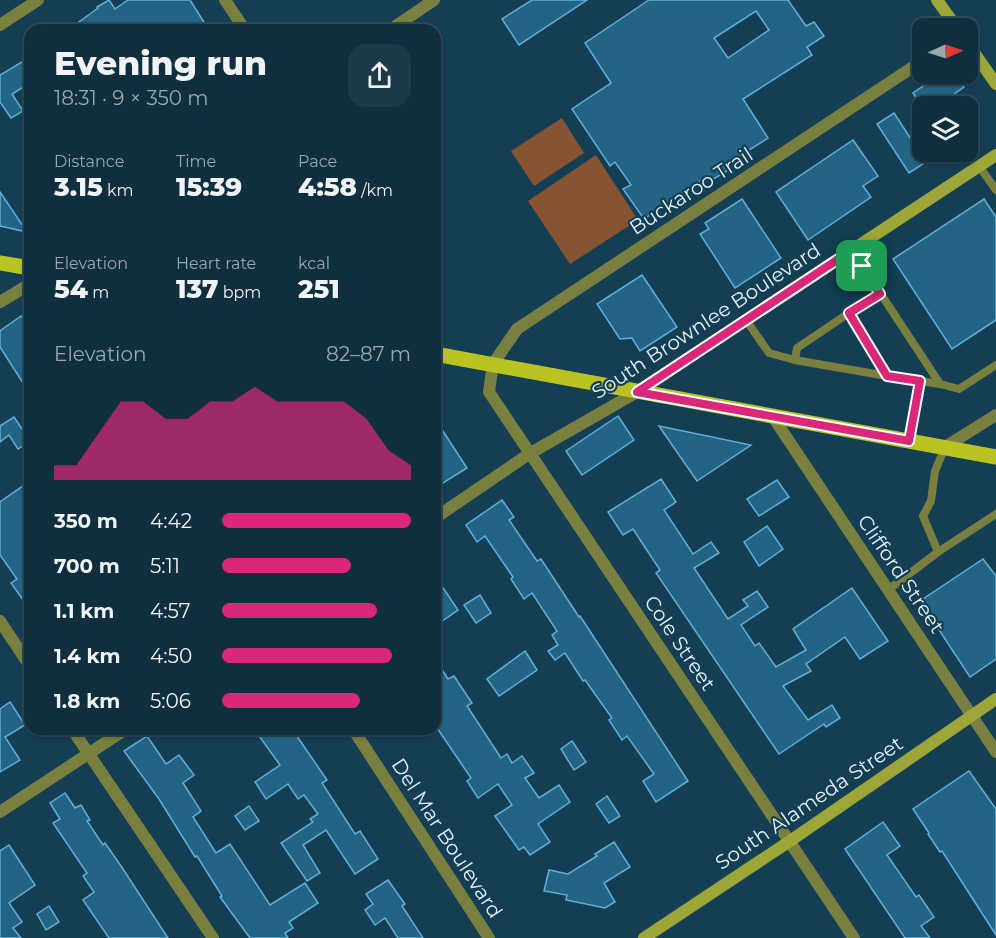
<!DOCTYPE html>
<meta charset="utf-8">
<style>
:root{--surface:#0f2e3e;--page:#1d3a49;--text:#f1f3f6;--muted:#9ba8b0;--line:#2f4a58;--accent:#db2777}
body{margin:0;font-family:Montserrat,sans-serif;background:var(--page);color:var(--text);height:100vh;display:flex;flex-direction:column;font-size:22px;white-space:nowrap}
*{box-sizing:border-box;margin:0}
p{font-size:20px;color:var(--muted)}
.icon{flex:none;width:33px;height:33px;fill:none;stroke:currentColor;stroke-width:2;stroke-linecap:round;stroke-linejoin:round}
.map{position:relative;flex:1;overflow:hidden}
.details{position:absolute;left:24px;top:24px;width:417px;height:711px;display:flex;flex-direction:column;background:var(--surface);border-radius:18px;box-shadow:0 2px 4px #0004,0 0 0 2px var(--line)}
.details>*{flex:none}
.needle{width:39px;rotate:87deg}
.tools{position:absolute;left:912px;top:18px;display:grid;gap:12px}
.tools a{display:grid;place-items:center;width:66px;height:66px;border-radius:12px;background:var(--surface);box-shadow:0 2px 4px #0004,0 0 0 2px var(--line);font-size:30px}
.pin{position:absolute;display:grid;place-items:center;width:51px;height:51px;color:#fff;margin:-26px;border-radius:12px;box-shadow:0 3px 9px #0006}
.round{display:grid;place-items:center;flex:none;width:63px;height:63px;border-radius:18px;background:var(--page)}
.headline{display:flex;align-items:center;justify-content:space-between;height:102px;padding:0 30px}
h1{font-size:33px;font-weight:800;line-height:45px}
.figures{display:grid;grid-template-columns:repeat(3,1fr);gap:9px;height:102px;padding:6px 30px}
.figures div{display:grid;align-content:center}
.figures b{font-size:26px;font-weight:800}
.figures small{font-size:16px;font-weight:400}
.figures p{font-size:16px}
.chart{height:168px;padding:12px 30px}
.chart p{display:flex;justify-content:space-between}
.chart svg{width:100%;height:108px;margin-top:6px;fill:var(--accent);opacity:.7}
ul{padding:0 30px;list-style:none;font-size:20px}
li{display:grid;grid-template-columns:96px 72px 1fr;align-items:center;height:45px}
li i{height:15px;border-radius:8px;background:var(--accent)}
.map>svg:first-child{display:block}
.green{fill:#875432}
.building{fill:#236484;stroke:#62afd9;stroke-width:1.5;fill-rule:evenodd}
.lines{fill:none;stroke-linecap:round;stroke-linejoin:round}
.service{stroke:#797f3e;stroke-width:8}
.minor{stroke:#797f3e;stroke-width:12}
.tertiary{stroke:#797f3e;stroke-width:12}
.secondary{stroke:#9da636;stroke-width:12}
.primary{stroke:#b9c423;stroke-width:15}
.route-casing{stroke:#fff;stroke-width:12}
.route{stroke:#db2777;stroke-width:8}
.labels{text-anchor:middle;stroke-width:4.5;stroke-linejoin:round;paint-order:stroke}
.street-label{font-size:20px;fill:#e4f2fb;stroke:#143e53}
</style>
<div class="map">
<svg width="996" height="938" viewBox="0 0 996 938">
<rect width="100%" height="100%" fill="#143e53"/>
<g class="green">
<polygon points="562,118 584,153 534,186 511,151"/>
<polygon points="596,155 638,220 570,264 528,201"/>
</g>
<g class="building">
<polygon points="109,0 115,9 128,0 190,0 209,30 68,30 98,8 97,7"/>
<polygon points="532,0 587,0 519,45 502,19"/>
<path d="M649,0H788L806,26L814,22L824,36L807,47L812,55L743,99L768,138L727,164L730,169L712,180L709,175L644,219L623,189L631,185L615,162L610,166L572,109L611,83L585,43ZM756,11L769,30L728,58L714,38Z"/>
<polygon points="30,57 30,83 12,94 23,111 11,118 0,102 0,75"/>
<polygon points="941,74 954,74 964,87 937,106 931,97 920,104 913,93"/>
<polygon points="894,113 926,162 909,173 877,124"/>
<polygon points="853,140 878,176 863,186 871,197 808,240 776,192"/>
<polygon points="0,192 27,232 0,226"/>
<polygon points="742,199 781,258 735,288 700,234 709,229 705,223"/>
<polygon points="984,199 996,217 996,320 952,349 893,259"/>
<polygon points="642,275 677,327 640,351 632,338 620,339 597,304"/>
<polygon points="21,316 30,329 30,394 0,347 0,331"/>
<polygon points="618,416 634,440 582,475 566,451"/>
<polygon points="14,417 30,441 18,449 9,435 0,442 0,426"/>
<polygon points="435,419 467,468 435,488"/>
<polygon points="659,426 751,445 697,481"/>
<polygon points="661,479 676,502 664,510 693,554 711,542 719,553 694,568 728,619 748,606 743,600 757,591 768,607 741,625 755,646 759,643 776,667 806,650 793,629 852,588 888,641 860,659 845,637 806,664 811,671 783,686 808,720 832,705 840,718 826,727 824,724 779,754 656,573 660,570 633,529 623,535 608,512"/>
<polygon points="777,480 789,497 759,516 747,499"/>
<polygon points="30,481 30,610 11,583 17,579 0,555 0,502"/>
<polygon points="502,500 514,517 509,520 537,561 541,559 579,617 580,616 688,781 656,802 643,781 654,774 627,736 622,740 609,720 612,718 585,680 583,681 565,653 555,660 548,651 558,645 552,635 557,631 532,593 524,599 511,579 513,577 485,536 477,542 466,525"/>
<polygon points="767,526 783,549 759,566 744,542"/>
<polygon points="983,559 996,576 996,659 970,677 920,601"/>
<polygon points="435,576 458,610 435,626"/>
<polygon points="480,595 491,613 476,623 464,605"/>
<polygon points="525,651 537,670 499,696 487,679"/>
<polygon points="435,659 448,679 454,676 472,703 467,706 501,758 507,754 512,763 522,756 534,773 525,778 539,798 559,785 570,802 538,824 550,842 530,855 524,847 519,850 495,816 512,805 498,784 478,798 467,781 471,778 435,725"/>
<polygon points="10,702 25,725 5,737 20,760 0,772 0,709"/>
<polygon points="254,729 292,729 327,780 322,783 355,834 360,831 378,859 355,874 326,830 303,845 320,873 307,881 281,843 313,822 310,819 318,814 304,795 298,799 288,784 266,799 255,782 280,765"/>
<polygon points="147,736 166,764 179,755 194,775 183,783 201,811 193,817 216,853 230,844 270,905 305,883 318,903 289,922 293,928 285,933 288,938 250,938 220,897 222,896 197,856 195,857 159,799 124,751"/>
<polygon points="572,741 586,762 574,770 561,749"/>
<polygon points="969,771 996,809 996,935 942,851 940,852 928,834 929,833 913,809"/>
<polygon points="65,793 75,808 81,805 90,820 87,821 103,845 105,843 121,866 168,938 109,938 83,900 94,892 83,876 87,873 53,823 60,819 50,803"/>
<polygon points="607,796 620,816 609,823 596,804"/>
<polygon points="249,806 259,821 245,830 235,816"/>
<polygon points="883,822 900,846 887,855 916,897 919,895 934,917 921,926 930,938 905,938 845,849"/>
<polygon points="614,842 630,867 604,883 615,902 605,908 566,900 567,895 544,891 549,870 568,874 597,856 595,854"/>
<polygon points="9,845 35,885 9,903 22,922 13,928 21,938 0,938 0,851"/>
<polygon points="388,880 405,904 402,906 423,938 398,938 385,918 375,925 365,910 373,904 366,894"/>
<polygon points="49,906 59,922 46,930 37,914"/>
</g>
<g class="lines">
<g class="service">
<polyline points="979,166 996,190"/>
<polyline points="852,250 940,384 959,389 996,365"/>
<polyline points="849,313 880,294"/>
<polyline points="746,320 769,353 795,360 797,348 849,313 887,376 940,384"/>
<polyline points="795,360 887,376"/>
<polyline points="909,441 919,381"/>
<polyline points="945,447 935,471 931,501 923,516 938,552 996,514"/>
<polyline points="888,590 938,552"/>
</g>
<g class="minor">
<polyline points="225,0 245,30"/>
<polyline points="0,25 38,0"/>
<polyline points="390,30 434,0"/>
<polyline points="0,302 30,284"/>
<polyline points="773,417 996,752"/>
<polyline points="945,447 996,415"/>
<polyline points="435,518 529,454 637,392"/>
<polyline points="0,621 30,666"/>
<polyline points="72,729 213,938"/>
<polyline points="0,812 126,729"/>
<polyline points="854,938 489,392 493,364 517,329 922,61"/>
</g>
<polyline class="tertiary" points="353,729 489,938"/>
<g class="secondary">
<polyline points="937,0 957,28"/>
<polyline points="968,44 996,84"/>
<polyline points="637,392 996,155"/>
<polyline points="644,938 790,841 996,699"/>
</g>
<g class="primary">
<polyline points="0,263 30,268"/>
<polyline points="435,354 996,457"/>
</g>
</g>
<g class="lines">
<defs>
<polygon id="route" points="852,250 880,294 849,313 887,376 920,381 909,441 637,392"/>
</defs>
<use href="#route" class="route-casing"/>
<use href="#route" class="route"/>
</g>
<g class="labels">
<g class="street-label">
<text transform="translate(691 191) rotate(-33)" y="7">Buckaroo Trail</text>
<text transform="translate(706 321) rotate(-33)" y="7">South Brownlee Boulevard</text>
<text transform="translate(901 574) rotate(56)" y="7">Clifford Street</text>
<text transform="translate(680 643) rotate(56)" y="7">Cole Street</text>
<text transform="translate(809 803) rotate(-34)" y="7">South Alameda Street</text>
<text transform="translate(447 838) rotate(57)" y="7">Del Mar Boulevard</text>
</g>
</g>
</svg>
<div class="tools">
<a><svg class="needle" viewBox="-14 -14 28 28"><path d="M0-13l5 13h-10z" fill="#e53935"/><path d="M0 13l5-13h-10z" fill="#9ba8b0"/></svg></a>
<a><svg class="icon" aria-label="layers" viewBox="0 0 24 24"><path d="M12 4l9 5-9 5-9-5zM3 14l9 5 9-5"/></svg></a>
</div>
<div class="pin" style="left:862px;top:266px;background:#1e9e55"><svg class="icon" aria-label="arrive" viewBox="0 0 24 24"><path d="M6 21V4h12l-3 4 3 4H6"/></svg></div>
<section class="details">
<div class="headline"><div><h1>Evening run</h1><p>18:31 · 9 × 350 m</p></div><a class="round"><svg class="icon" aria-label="share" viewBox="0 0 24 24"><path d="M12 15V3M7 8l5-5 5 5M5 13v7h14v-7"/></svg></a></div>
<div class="figures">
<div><p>Distance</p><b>3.15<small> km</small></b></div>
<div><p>Time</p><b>15:39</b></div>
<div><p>Pace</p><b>4:58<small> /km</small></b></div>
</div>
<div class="figures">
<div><p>Elevation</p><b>54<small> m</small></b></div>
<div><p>Heart rate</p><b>137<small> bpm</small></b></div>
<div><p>kcal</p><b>251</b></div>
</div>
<div class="chart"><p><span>Elevation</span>82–87 m</p>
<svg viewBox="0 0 160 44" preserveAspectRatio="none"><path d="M0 44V38L10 38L20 25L30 12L40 12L50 19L60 19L70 12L80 12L90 6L100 12L110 12L120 12L130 12L140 19L150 32L160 38V44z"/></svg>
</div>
<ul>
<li><b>350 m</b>4:42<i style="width:100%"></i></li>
<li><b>700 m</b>5:11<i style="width:68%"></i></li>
<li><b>1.1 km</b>4:57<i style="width:82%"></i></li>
<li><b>1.4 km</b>4:50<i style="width:90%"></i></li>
<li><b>1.8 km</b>5:06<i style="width:73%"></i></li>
</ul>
</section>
</div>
